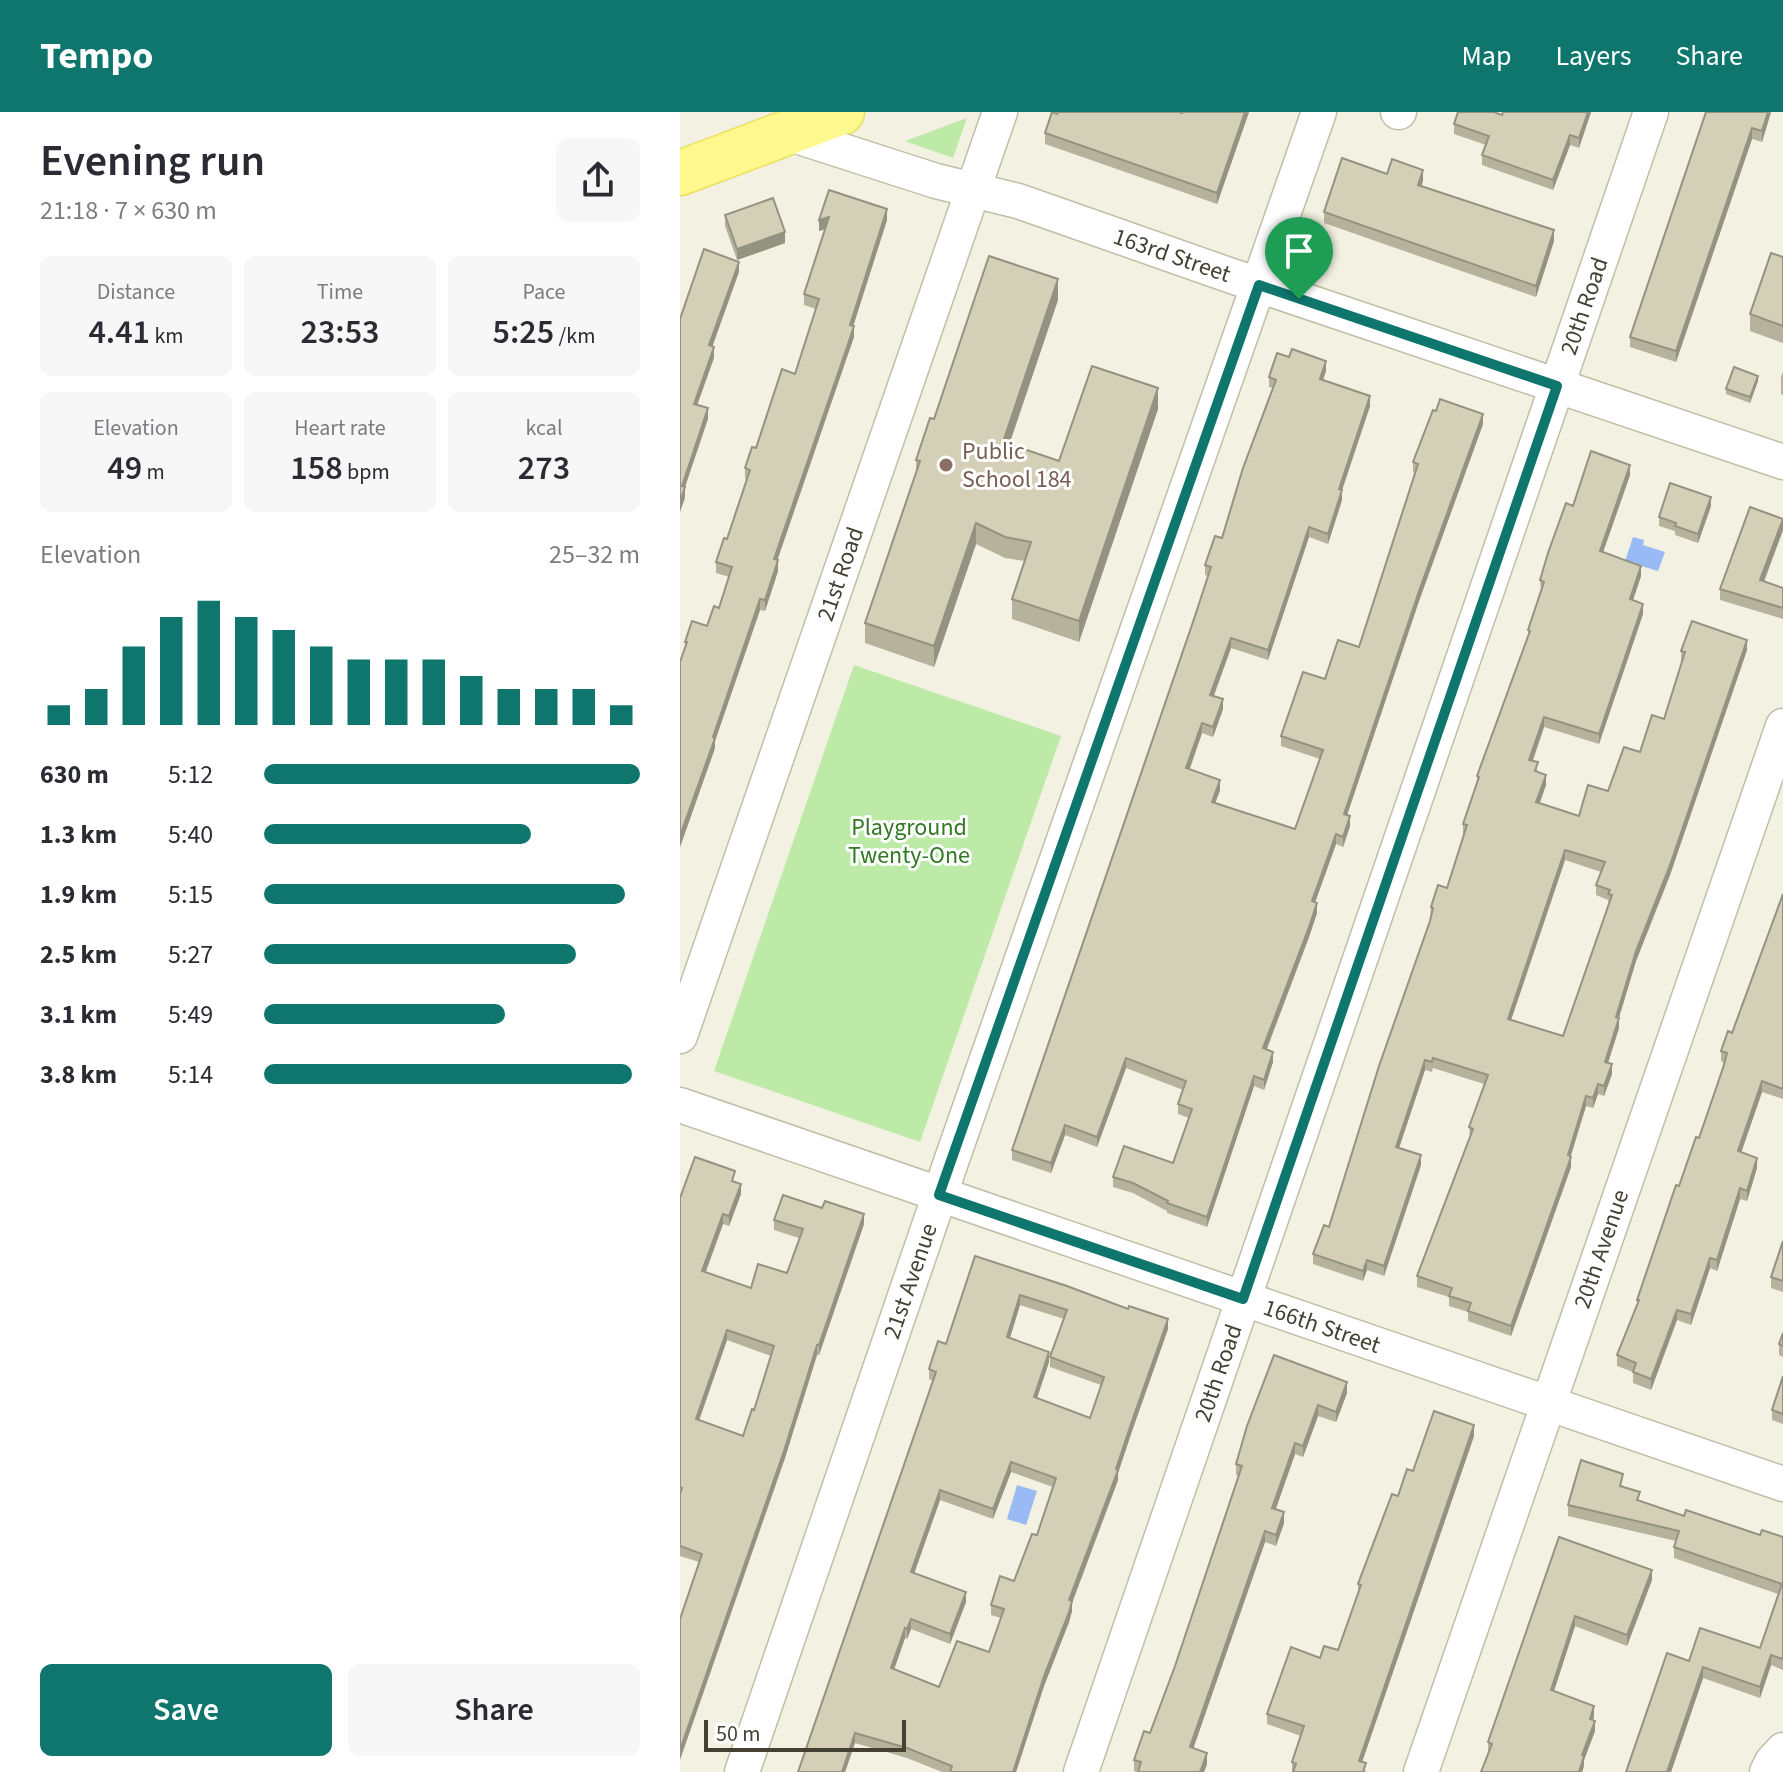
<!DOCTYPE html>
<meta charset="utf-8">
<style>
:root{--surface:#fff;--page:#f7f7f7;--text:#2b2b33;--muted:#7c7c81;--accent:#0f766e}
body{margin:0;font-family:"Source Sans 3",sans-serif;background:var(--page);color:var(--text);height:100vh;display:flex;flex-direction:column;font-size:30px;white-space:nowrap}
*{box-sizing:border-box;margin:0}
p{font-size:26px;color:var(--muted)}
.icon{flex:none;width:44px;height:44px;fill:none;stroke:currentColor;stroke-width:2;stroke-linecap:round;stroke-linejoin:round}
.map{position:relative;flex:1;overflow:hidden}
.sheet{display:flex;flex-direction:column;background:var(--surface);width:680px}
.sheet>*{flex:none}
.scale{position:absolute;left:24px;bottom:20px;width:202px;box-sizing:border-box;padding-left:8px;border:4px solid #444132;border-top:0;font-size:22px;line-height:28px;white-space:nowrap;color:#444132;-webkit-text-stroke:6px #fff;paint-order:stroke}
.pin{position:absolute;display:grid;place-items:center;width:68px;height:68px;color:#fff;margin:-82px -34px;border-radius:50% 50% 50% 0;rotate:-45deg;box-shadow:0 0 8px #0007}
.pin .icon{rotate:45deg}
.round{display:grid;place-items:center;flex:none;width:84px;height:84px;border-radius:12px;background:var(--page)}
.overview{display:flex;align-items:center;justify-content:space-between;height:136px;padding:0 40px}
h1{font-size:44px;font-weight:600;line-height:60px}
.figures{display:grid;grid-template-columns:repeat(3,1fr);gap:12px;height:136px;padding:8px 40px}
.figures div{display:grid;align-content:center;border-radius:12px;background:var(--page);text-align:center}
.figures b{font-size:34px;font-weight:600}
.figures small{font-size:22px;font-weight:400}
.figures p{font-size:22px}
.chart{height:224px;padding:16px 40px}
.chart p{display:flex;justify-content:space-between}
.chart svg{width:100%;height:144px;margin-top:8px;stroke:var(--accent);stroke-width:6}
.action{display:flex;gap:16px;margin-top:auto;padding:16px 40px}
.action a{flex:1;height:92px;border-radius:12px;background:var(--accent);color:#fff;font-size:32px;font-weight:600;line-height:92px;text-align:center}
.action a+a{background:var(--page);color:var(--text)}
ul{padding:0 40px;list-style:none;font-size:26px}
li{display:grid;grid-template-columns:128px 96px 1fr;align-items:center;height:60px}
li i{height:20px;border-radius:10px;background:var(--accent)}
header{display:flex;align-items:center;gap:48px;box-sizing:border-box;height:112px;padding:0 40px;background:var(--accent);color:#fff}
header strong{font-size:38px}
nav{display:flex;gap:44px;margin-inline-start:auto;font-size:28px}
main{display:flex;flex:1;min-height:0}
.map>svg:first-child{display:block}
.green{fill:#bdeaa7}
.water{fill:#99baf5}
.lines{fill:none;stroke-linecap:round;stroke-linejoin:round}
.minor-casing{stroke:#c1bea7;stroke-width:37}
.major-casing{stroke:#ebe057;stroke-width:47}
.minor{stroke:#fff;stroke-width:34}
.major{stroke:#fff88e;stroke-width:44}
.wall{fill:#b6b39d;fill-rule:evenodd}
.shaded-wall{fill:#949280}
.building{fill:#d4d0b7;stroke:#949280;stroke-width:2;fill-rule:evenodd}
.route-casing{stroke:#fff;stroke-width:16}
.route{stroke:#0f766e;stroke-width:10}
.education-dot{fill:#8d6e63;stroke:#fff;stroke-width:3}
.labels{text-anchor:middle;stroke-width:6;stroke-linejoin:round;paint-order:stroke}
.street-label{font-size:24px;fill:#444132;stroke:#fff}
.education-label{font-size:24px;fill:#785e54;stroke:#fff;text-anchor:start}
.park-label{font-size:24px;fill:#307922;stroke:#fff}
</style>
<header>
<strong>Tempo</strong>
<nav><a>Map</a><a>Layers</a><a>Share</a></nav>
</header>
<main>
<section class="sheet">
<div class="overview"><div><h1>Evening run</h1><p>21:18 · 7 × 630 m</p></div><a class="round"><svg class="icon" aria-label="share" viewBox="0 0 24 24"><path d="M12 15V3M7 8l5-5 5 5M5 13v7h14v-7"/></svg></a></div>
<div class="figures">
<div><p>Distance</p><b>4.41<small> km</small></b></div>
<div><p>Time</p><b>23:53</b></div>
<div><p>Pace</p><b>5:25<small> /km</small></b></div>
</div>
<div class="figures">
<div><p>Elevation</p><b>49<small> m</small></b></div>
<div><p>Heart rate</p><b>158<small> bpm</small></b></div>
<div><p>kcal</p><b>273</b></div>
</div>
<div class="chart"><p><span>Elevation</span>25–32 m</p>
<svg viewBox="0 0 160 44" preserveAspectRatio="none"><path d="M5 44V38M15 44V33M25 44V20M35 44V11M45 44V6M55 44V11M65 44V15M75 44V20M85 44V24M95 44V24M105 44V24M115 44V29M125 44V33M135 44V33M145 44V33M155 44V38"/></svg>
</div>
<ul>
<li><b>630 m</b>5:12<i style="width:100%"></i></li>
<li><b>1.3 km</b>5:40<i style="width:71%"></i></li>
<li><b>1.9 km</b>5:15<i style="width:96%"></i></li>
<li><b>2.5 km</b>5:27<i style="width:83%"></i></li>
<li><b>3.1 km</b>5:49<i style="width:64%"></i></li>
<li><b>3.8 km</b>5:14<i style="width:98%"></i></li>
</ul>
<div class="action"><a>Save</a><a>Share</a></div>
</section>
<div class="map">
<svg width="1103" height="1660" viewBox="0 0 1103 1660">
<rect width="100%" height="100%" fill="#f2f1e2"/>
<g class="green">
<polygon points="287,6 273,46 225,29"/>
<polygon points="174,553 381,624 240,1030 34,959"/>
</g>
<g class="water">
<polygon points="953,425 964,428 963,433 985,440 978,459 945,449"/>
<polygon points="337,1373 357,1379 346,1413 327,1407"/>
</g>
<g class="lines">
<defs>
<g id="minor">
<polyline points="718,0 719,0"/>
<polyline points="107,21 256,69 338,89 546,162 1103,350"/>
<polyline points="0,924 320,0"/>
<polyline points="0,993 1103,1372"/>
<polyline points="62,1660 272,1047 639,0"/>
<polyline points="401,1660 971,0"/>
<polyline points="741,1660 1103,614"/>
<polyline points="1087,1660 1092,1650 1103,1638"/>
</g>
<polyline id="major" points="0,61 162,0"/>
</defs>
<use href="#minor" class="minor-casing"/>
<use href="#major" class="major-casing"/>
<use href="#minor" class="minor"/>
<use href="#major" class="major"/>
</g>
<g class="wall">
<polygon points="569,0 537,92 365,32 365,21 377,2"/>
<polygon points="911,0 899,36 890,33 873,78 802,53 802,43 806,33 774,22 774,12 822,3"/>
<polygon points="1026,0 1091,0 1082,30 1072,27 996,250 950,235 950,225"/>
<polygon points="707,62 743,68 742,74 874,129 856,185 644,111 644,100"/>
<polygon points="45,103 105,131 57,148 45,114"/>
<polygon points="139,108 207,108 173,214 174,225 167,245 97,448 98,459 85,499 80,498 35,629 35,636 0,735 0,550 5,537 5,530 27,514 39,496 49,465 36,461 36,450 47,427 67,368 65,367 65,356 115,262 136,197 124,193 124,182 145,117 139,119"/>
<polygon points="1103,145 1103,231 1070,219 1070,202"/>
<polygon points="378,188 329,332 379,349 478,297 399,530 332,507 332,487 345,449 325,446 296,432 254,555 185,531 185,511 236,362 236,348 254,307"/>
<polygon points="646,259 643,268 690,294 662,378 662,388 648,432 629,425 588,548 551,536 534,584 543,597 533,625 522,621 510,657 540,678 535,691 615,717 640,647 601,634 601,624 645,567 679,535 735,361 733,360 733,350 803,312 739,489 667,703 670,714 663,735 656,732 635,790 637,801 629,825 587,937 593,950 584,978 574,974 527,1115 487,1101 487,1099 453,1081 433,1075 433,1065 493,1051 509,1006 498,1002 498,992 503,978 446,956 417,1035 385,1023 371,1061 332,1048 332,1038 528,464 525,463 525,453 542,426 593,276 589,275 589,265"/>
<polygon points="1103,260 1103,283 1101,282 1101,265"/>
<polygon points="1078,269 1070,291 1046,282 1046,277"/>
<path d="M950,363L923,440L961,464L953,488L963,502L919,632L864,615L853,649L858,660L866,673L860,691L899,704L928,679L960,640L984,607L1003,549H1001V539L1067,538L990,763L956,849L939,906V916L928,951L932,962L924,984L918,982L913,996L906,994L891,1044V1055L831,1224L788,1209V1200L769,1194V1185L737,1175V1164L790,1026L789,1015L804,972L753,956L752,960L745,958L719,1036L741,1053L704,1164L687,1158L683,1169L633,1152V1142L649,1115L750,809L751,795L767,776L784,722H783V712L797,672V664L848,524V518L861,479L860,468L893,394ZM885,748L921,760L916,773V783L928,788L929,792L883,924L831,908Z"/>
<polygon points="1031,394 1018,431 995,423 995,419 979,414 979,405"/>
<polygon points="1103,407 1103,418 1084,470 1103,476 1103,507 1040,488 1040,477"/>
<polygon points="1103,782 1103,987 1082,980 1061,1040 1077,1056 1067,1089 1060,1087 1037,1159 1030,1156 1011,1213 997,1208 971,1278 953,1271 953,1260 937,1254 937,1243 957,1193 957,1188 999,1074 1019,1026 1044,951 1041,949 1041,939 1052,921"/>
<path d="M55,1070L61,1082L49,1114L43,1112L26,1160L71,1176L107,1161L119,1126L94,1118V1108L184,1112L139,1243H137L104,1349L19,1450L0,1444V1086ZM47,1228L91,1244L74,1298L63,1324L19,1308Z"/>
<polygon points="1103,1129 1103,1180 1091,1176 1091,1165"/>
<path d="M295,1144L488,1217L452,1319L438,1361V1368L392,1491V1499L389,1510L364,1574L336,1660H262L227,1646L175,1631L165,1660L253,1269L249,1267V1257L266,1232ZM340,1193L384,1207L370,1245V1255L421,1273L410,1306L357,1286L369,1250L330,1226ZM331,1360L373,1375L357,1423L334,1469L311,1493V1503L321,1506L309,1540L259,1575L214,1558L225,1526L227,1527L231,1517L270,1532L286,1490L234,1462L260,1388L313,1407Z"/>
<polygon points="1103,1221 1103,1245 1099,1243 1099,1232"/>
<polygon points="1103,1264 1103,1312 1092,1308 1092,1298"/>
<polygon points="667,1281 656,1310 638,1304 623,1345 615,1342 596,1397 604,1411 596,1434 585,1430 513,1636 527,1652 524,1660 457,1660 454,1659 454,1648 470,1621 495,1554 558,1364 556,1363 556,1352 567,1314"/>
<polygon points="794,1324 682,1650 686,1660 612,1660 612,1650 621,1624 587,1612 587,1602 640,1546 658,1538 678,1481 678,1472 718,1384 733,1359"/>
<polygon points="943,1373 943,1375 960,1389 1004,1404 1080,1423 1103,1425 1103,1558 1091,1553 1080,1586 1023,1566 991,1660 946,1660 1009,1549 1080,1536 1098,1482 994,1446 994,1435 996,1429 888,1404 888,1393"/>
<polygon points="879,1425 972,1468 947,1534 895,1514 874,1579 914,1604 913,1608 915,1619 904,1648 904,1654 902,1660 801,1660 808,1641 808,1630"/>
</g>
<g class="shaded-wall">
<polygon points="565,0 569,0 537,92 537,81"/>
<polygon points="908,0 911,0 899,36 899,26"/>
<polygon points="1088,0 1091,0 1082,30 1082,19"/>
<polygon points="1072,16 1072,27 996,250 996,239"/>
<polygon points="890,23 890,33 873,78 873,68"/>
<polygon points="743,58 743,68 738,84 738,73"/>
<polygon points="207,97 207,108 170,224 170,213"/>
<polygon points="149,105 149,116 139,119 139,108"/>
<polygon points="874,118 874,129 856,185 856,174"/>
<polygon points="105,120 105,131 57,148 57,137"/>
<polygon points="59,150 59,160 29,244 29,233"/>
<polygon points="378,167 378,188 323,351 323,330"/>
<polygon points="174,214 174,225 167,245 94,458 94,447"/>
<polygon points="34,235 34,246 14,302 14,292"/>
<polygon points="646,249 646,259 640,277 640,267"/>
<polygon points="1078,264 1078,269 1070,291 1070,285"/>
<polygon points="478,276 478,297 399,530 399,509"/>
<polygon points="690,284 690,294 659,387 659,377"/>
<polygon points="28,296 28,307 2,384 2,374"/>
<polygon points="803,302 803,312 739,489 664,712 664,702 739,479"/>
<polygon points="950,353 950,363 920,449 920,439"/>
<polygon points="5,375 5,386 0,400 0,390"/>
<polygon points="662,378 662,388 648,432 648,422"/>
<polygon points="1031,385 1031,394 1018,431 1018,422"/>
<polygon points="1103,407 1103,418 1080,479 1080,468"/>
<polygon points="296,411 296,432 254,555 254,534"/>
<polygon points="629,415 629,425 588,548 588,538"/>
<polygon points="98,448 98,459 85,499 85,488"/>
<polygon points="961,454 961,464 950,497 950,487"/>
<polygon points="80,487 80,498 35,629 35,636 0,735 0,724"/>
<polygon points="963,492 963,502 919,632 919,622"/>
<polygon points="551,526 551,536 530,593 530,583"/>
<polygon points="1067,528 1067,538 990,763 956,849 936,915 936,905 956,839"/>
<polygon points="543,587 543,597 533,625 533,615"/>
<polygon points="864,605 864,615 849,658 849,648"/>
<polygon points="522,611 522,621 506,666 506,656"/>
<polygon points="866,663 866,673 856,700 856,690"/>
<polygon points="540,668 540,678 532,700 532,690"/>
<polygon points="670,704 670,714 663,735 663,725"/>
<polygon points="656,722 656,732 632,799 632,789"/>
<polygon points="885,738 885,748 828,917 828,907"/>
<polygon points="637,791 637,801 629,825 583,946 583,936"/>
<polygon points="939,906 939,916 925,960 925,950"/>
<polygon points="593,940 593,950 584,978 584,968"/>
<polygon points="446,946 446,956 417,1035 417,1025"/>
<polygon points="745,948 745,958 716,1045 716,1035"/>
<polygon points="932,952 932,962 924,984 924,974"/>
<polygon points="574,964 574,974 527,1115 527,1105"/>
<polygon points="1082,969 1082,980 1058,1050 1058,1039"/>
<polygon points="918,972 918,982 913,996 913,986"/>
<polygon points="906,984 906,994 888,1052 891,1045 891,1055 831,1224 831,1214"/>
<polygon points="385,1013 385,1023 371,1061 371,1051"/>
<polygon points="741,1043 741,1053 704,1164 704,1154"/>
<polygon points="1077,1046 1077,1056 1067,1089 1067,1079"/>
<polygon points="61,1072 61,1082 49,1114 49,1104"/>
<polygon points="1060,1076 1060,1087 1037,1159 1037,1148"/>
<polygon points="43,1102 43,1112 22,1169 22,1159"/>
<polygon points="184,1102 184,1112 139,1243 139,1233"/>
<polygon points="1030,1146 1030,1156 1011,1213 1011,1202"/>
<polygon points="687,1148 687,1158 683,1169 683,1159"/>
<polygon points="340,1183 340,1193 327,1235 327,1225"/>
<polygon points="997,1198 997,1208 971,1278 971,1267"/>
<polygon points="488,1207 488,1217 452,1319 438,1361 438,1368 392,1491 392,1499 389,1510 364,1574 336,1660 333,1660 389,1488 436,1357 452,1309"/>
<polygon points="47,1218 47,1228 16,1317 16,1307"/>
<polygon points="137,1233 137,1243 104,1349 0,1648 0,1638"/>
<polygon points="369,1240 369,1250 354,1295 354,1285"/>
<polygon points="667,1270 667,1281 656,1310 656,1300"/>
<polygon points="638,1293 638,1304 623,1345 623,1334"/>
<polygon points="794,1313 794,1324 679,1659 679,1649"/>
<polygon points="615,1331 615,1342 592,1407 592,1396"/>
<polygon points="331,1350 331,1360 313,1407 313,1397"/>
<polygon points="260,1378 260,1388 231,1470 231,1460"/>
<polygon points="604,1400 604,1411 596,1434 596,1423"/>
<polygon points="585,1419 585,1430 510,1646 510,1635"/>
<polygon points="972,1458 972,1468 947,1534 947,1523"/>
<polygon points="286,1480 286,1490 270,1532 270,1522"/>
<polygon points="895,1504 895,1514 871,1588 871,1578"/>
<polygon points="231,1507 231,1517 227,1527 227,1517"/>
<polygon points="225,1516 225,1526 211,1566 211,1556"/>
<polygon points="1091,1543 1091,1553 1080,1586 1080,1575"/>
<polygon points="1023,1555 1023,1566 991,1660 987,1660"/>
<polygon points="914,1594 914,1604 910,1617 910,1607"/>
<polygon points="915,1609 915,1619 904,1648 904,1654 902,1660 899,1660 902,1643"/>
<polygon points="175,1621 175,1631 165,1660 162,1660"/>
<polygon points="527,1641 527,1652 524,1660 520,1660"/>
</g>
<g class="building">
<polygon points="372,0 377,2 378,0 499,0 502,1 503,0 565,0 537,81 365,21"/>
<polygon points="778,0 814,0 822,3 823,0 908,0 899,26 890,23 873,68 802,43 809,24 774,12"/>
<polygon points="1026,0 1088,0 1082,19 1072,16 996,239 950,225"/>
<polygon points="662,46 707,62 712,47 743,58 738,73 874,118 856,174 644,100"/>
<polygon points="149,78 207,97 170,213 174,214 167,235 94,447 98,448 85,488 80,487 33,625 35,626 0,724 0,550 7,530 5,530 12,509 27,514 34,494 39,496 52,455 36,450 44,426 47,427 70,358 65,356 72,335 76,336 102,257 115,262 139,187 124,182 149,105 139,108"/>
<polygon points="93,86 105,120 57,137 45,103"/>
<polygon points="24,137 59,150 29,233 34,235 14,292 28,296 2,374 5,375 0,390 0,207"/>
<polygon points="1091,141 1103,145 1103,214 1070,202"/>
<polygon points="309,144 378,167 323,330 379,349 412,254 478,276 399,509 332,487 351,430 325,425 296,411 254,534 185,511 240,349 236,348 250,306 254,307"/>
<polygon points="612,237 646,249 640,267 690,284 659,377 662,378 648,422 629,415 588,538 551,526 530,583 543,587 533,615 522,611 506,656 540,668 532,690 615,717 643,638 601,624 623,560 645,567 658,528 679,535 738,352 733,350 753,298 756,299 760,287 803,302 739,479 664,702 670,704 663,725 656,722 632,789 637,791 629,815 583,936 593,940 584,968 574,964 527,1105 487,1091 488,1089 453,1071 433,1065 444,1034 493,1051 512,997 498,992 506,969 446,946 417,1025 385,1013 371,1051 332,1038 515,504 531,455 525,453 535,424 542,426 563,356 596,268 589,265 597,241 609,245"/>
<polygon points="1054,255 1078,264 1070,285 1046,277"/>
<path d="M911,339L950,353L920,439L961,454L950,487L963,492L919,622L864,605L849,648L858,650L855,659L866,663L856,690L899,704L908,673L928,679L944,635L960,640L972,603L984,607L1005,540L1001,539L1012,509L1067,528L990,753L956,839L936,905L939,906L925,950L932,952L924,974L918,972L913,986L906,984L888,1043L891,1045L831,1214L788,1199L791,1191L769,1184L772,1176L737,1164L793,1017L789,1015L808,963L753,946L752,950L745,948L716,1035L741,1043L704,1154L687,1148L683,1159L633,1142L644,1113L649,1115L699,954L750,809L753,796L751,795L758,773L767,776L787,713L783,712L799,665L797,664L850,519L848,518L864,470L860,468L868,441L886,391L893,394ZM885,738L925,750L916,773L930,778L928,782L932,783L883,924L828,907Z"/>
<polygon points="990,371 1031,385 1018,422 995,414 996,411 979,405"/>
<polygon points="1070,395 1103,407 1080,468 1103,476 1103,496 1040,477"/>
<polygon points="1103,782 1103,977 1082,969 1058,1039 1077,1046 1067,1079 1060,1076 1037,1148 1030,1146 1011,1202 997,1198 971,1267 953,1260 956,1251 937,1243 959,1188 957,1188 996,1073 999,1074 1016,1025 1019,1026 1043,956 1047,941 1041,939 1048,919 1052,921"/>
<path d="M15,1045L55,1059L52,1069L61,1072L49,1104L43,1102L22,1159L71,1176L78,1152L107,1161L123,1117L94,1108L103,1083L142,1096L145,1089L184,1102L139,1233H137L104,1339L0,1638V1507L22,1442L0,1434V1382L2,1376L0,1375V1086ZM47,1218L94,1234L74,1298L72,1297L63,1324L16,1307Z"/>
<polygon points="1103,1129 1103,1169 1091,1165"/>
<path d="M295,1144L387,1174L448,1197L449,1194L488,1207L452,1309L436,1357L438,1358L389,1488L392,1489L389,1500L364,1564L333,1660H270L272,1654L227,1636L175,1621L162,1660H118L256,1260L249,1257L258,1229L266,1232ZM340,1183L387,1198L370,1245L424,1265L410,1306L354,1285L369,1240L327,1225ZM331,1350L376,1366L357,1423L352,1422L334,1469L320,1464L311,1493L324,1497L309,1540L277,1529L259,1575L211,1556L225,1516L227,1517L231,1507L270,1522L286,1480L231,1460L260,1378L313,1397Z"/>
<polygon points="1103,1221 1103,1234 1099,1232"/>
<polygon points="594,1243 667,1270 656,1300 638,1293 623,1334 615,1331 592,1396 604,1400 596,1423 585,1419 510,1635 527,1641 520,1660 458,1660 461,1650 454,1648 464,1619 470,1621 495,1554 562,1354 556,1352 567,1314"/>
<polygon points="1103,1264 1103,1302 1092,1298"/>
<polygon points="754,1299 794,1313 679,1649 686,1651 683,1660 613,1660 616,1652 612,1650 624,1614 587,1602 611,1535 640,1546 644,1534 658,1538 681,1473 678,1472 712,1382 718,1384 727,1357 733,1359"/>
<polygon points="901,1348 943,1362 940,1374 960,1380 957,1388 1004,1404 1006,1398 1080,1423 1082,1418 1103,1425 1103,1547 1091,1543 1080,1575 1023,1555 987,1660 946,1660 987,1541 1009,1549 1020,1516 1080,1536 1102,1472 994,1435 999,1419 888,1393"/>
<polygon points="879,1425 972,1458 947,1523 895,1504 871,1578 914,1594 910,1607 915,1609 902,1643 904,1644 899,1660 801,1660 812,1632 808,1630"/>
</g>
<g class="lines">
<defs>
<polygon id="route" points="579,173 877,274 563,1187 259,1083"/>
</defs>
<use href="#route" class="route-casing"/>
<use href="#route" class="route"/>
</g>
<circle class="education-dot" cx="266" cy="353" r="8"/>
<g class="labels">
<g class="street-label">
<text transform="translate(492 143) rotate(19)" y="8">163rd Street</text>
<text transform="translate(904 194) rotate(-71)" y="8">20th Road</text>
<text transform="translate(160 462) rotate(-71)" y="8">21st Road</text>
<text transform="translate(921 1137) rotate(-71)" y="8">20th Avenue</text>
<text transform="translate(230 1169) rotate(-71)" y="8">21st Avenue</text>
<text transform="translate(642 1214) rotate(19)" y="8">166th Street</text>
<text transform="translate(538 1261) rotate(-71)" y="8">20th Road</text>
</g>
<g class="education-label">
<text x="282" y="347">Public<tspan x="282" dy="28">School 184</tspan></text>
</g>
<g class="park-label">
<text x="229" y="723">Playground<tspan x="229" dy="28">Twenty-One</tspan></text>
</g>
</g>
</svg>
<div class="scale">50 m</div>
<div class="pin" style="left:619px;top:187px;background:#1e9e55"><svg class="icon" aria-label="arrive" viewBox="0 0 24 24"><path d="M6 21V4h12l-3 4 3 4H6"/></svg></div>
</div>
</main>
